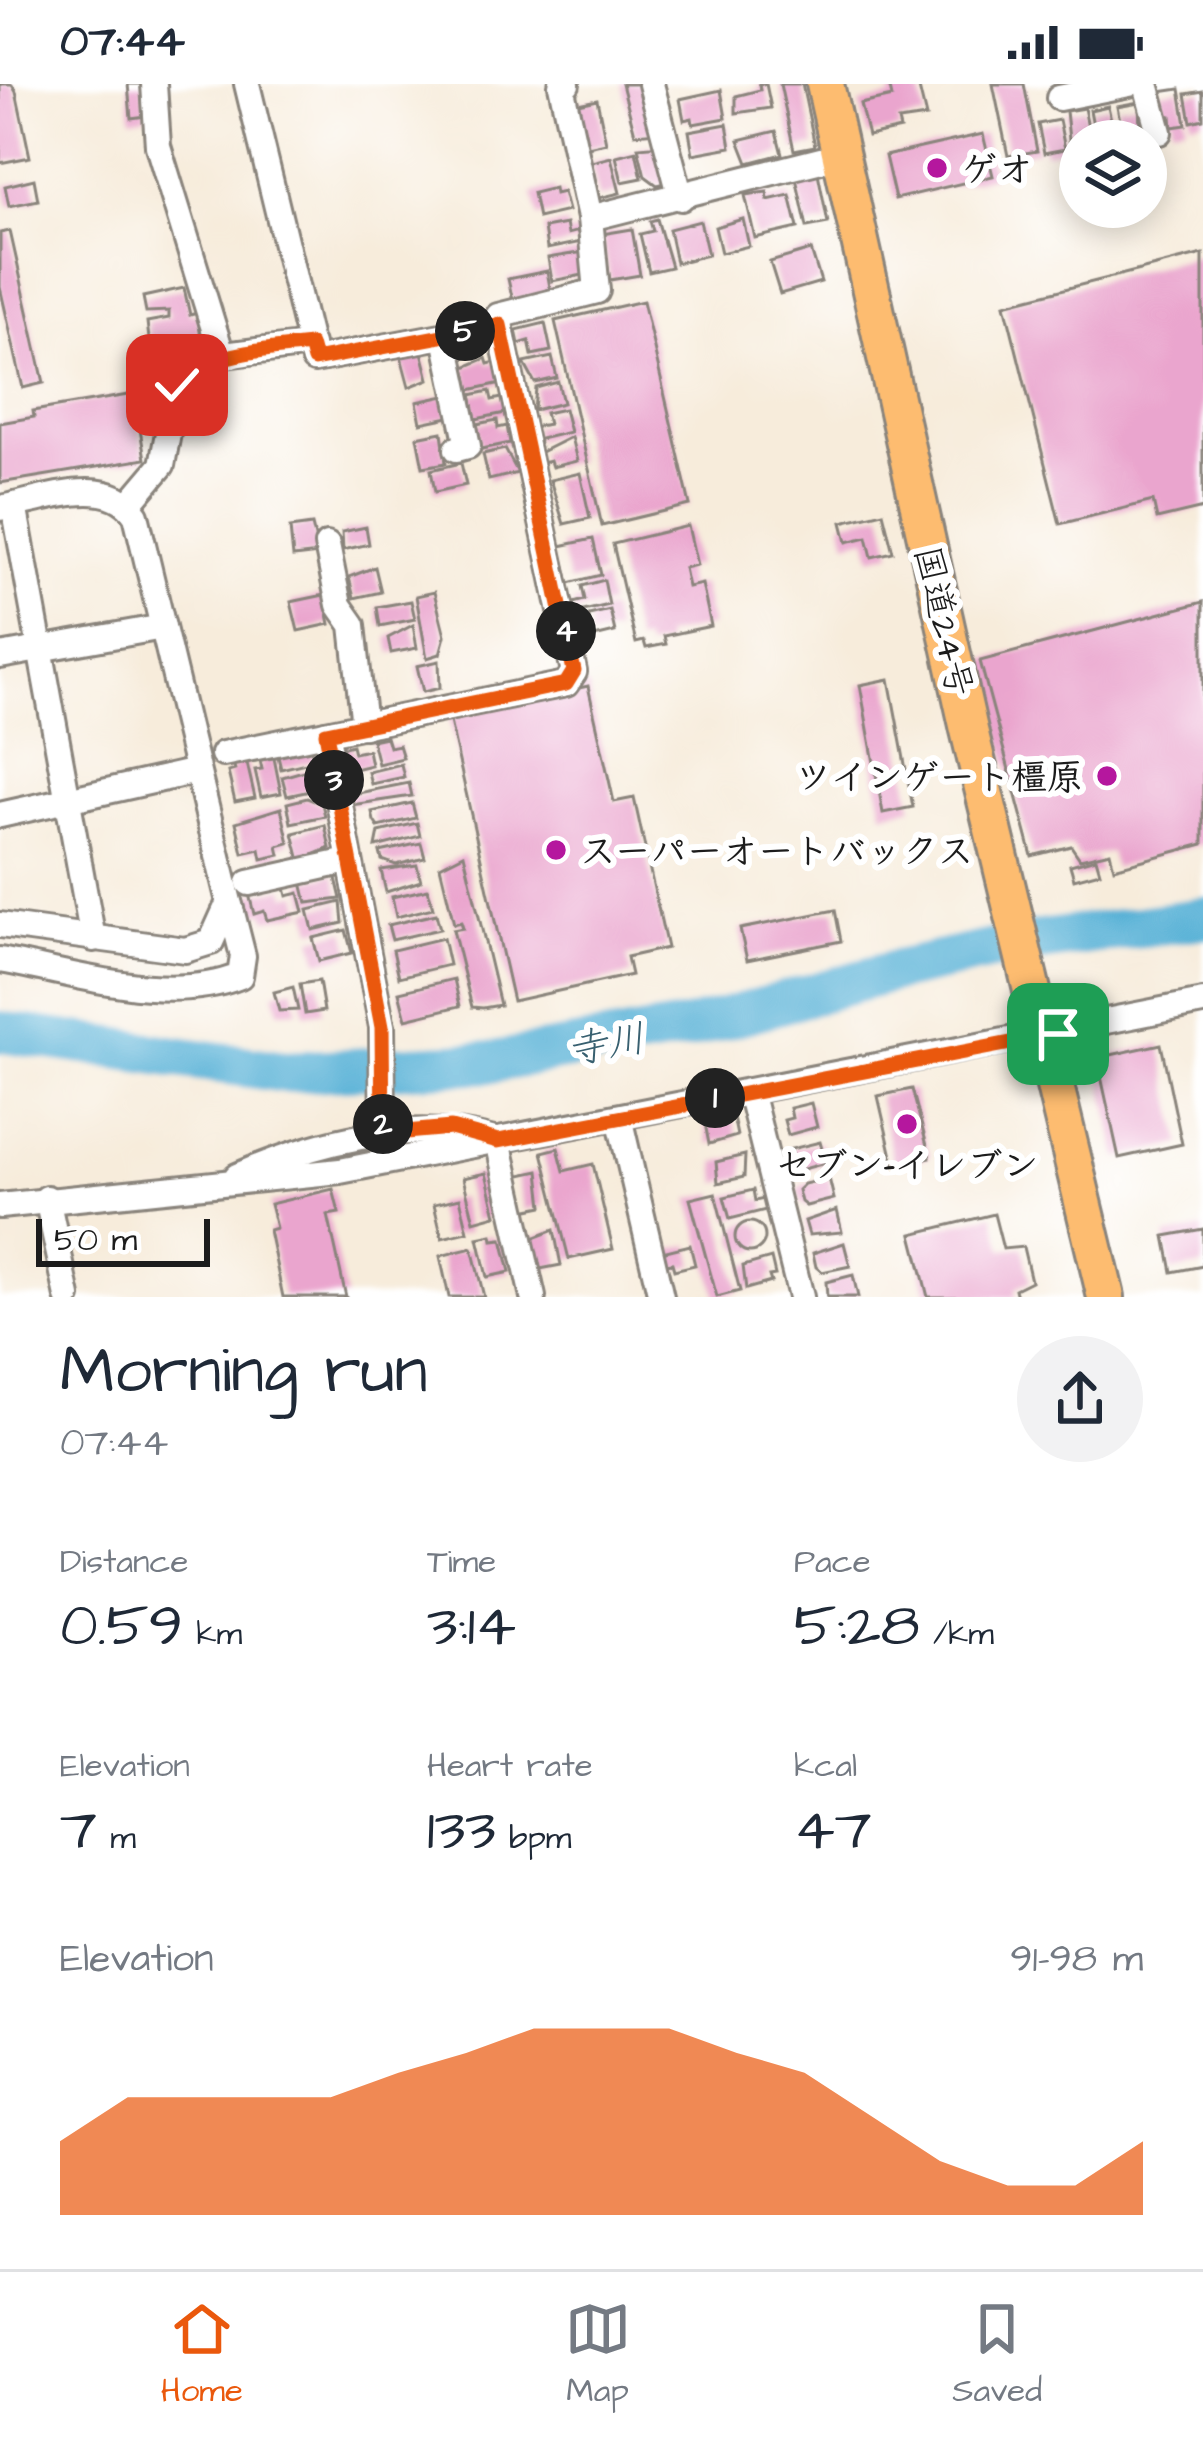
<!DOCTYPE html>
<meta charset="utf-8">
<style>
:root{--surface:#fff;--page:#f2f2f3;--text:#1f2937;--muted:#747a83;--line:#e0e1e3;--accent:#ea580c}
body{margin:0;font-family:"Architects Daughter","Klee One",sans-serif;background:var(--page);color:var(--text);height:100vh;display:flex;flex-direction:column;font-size:45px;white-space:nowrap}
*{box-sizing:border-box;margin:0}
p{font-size:39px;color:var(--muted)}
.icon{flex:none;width:66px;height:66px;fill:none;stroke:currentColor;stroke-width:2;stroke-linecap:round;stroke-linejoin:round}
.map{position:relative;height:1213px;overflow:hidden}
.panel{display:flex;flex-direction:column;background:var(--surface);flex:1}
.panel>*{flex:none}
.fabs{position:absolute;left:1059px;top:36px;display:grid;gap:24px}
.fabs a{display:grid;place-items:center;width:108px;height:108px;border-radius:50%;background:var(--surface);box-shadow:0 6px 30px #0003;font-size:60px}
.scale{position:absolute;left:36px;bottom:30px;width:174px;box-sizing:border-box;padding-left:12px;border:6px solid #1c1c1c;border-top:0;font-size:33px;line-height:42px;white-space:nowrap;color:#1c1c1c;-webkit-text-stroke:9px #fff;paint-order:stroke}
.pin{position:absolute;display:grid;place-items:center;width:102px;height:102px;color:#fff;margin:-51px;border-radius:24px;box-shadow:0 6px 18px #0006}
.km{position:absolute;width:60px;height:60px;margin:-30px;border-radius:50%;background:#222;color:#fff;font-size:33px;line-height:60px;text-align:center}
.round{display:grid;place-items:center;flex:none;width:126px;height:126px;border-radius:63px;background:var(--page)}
.head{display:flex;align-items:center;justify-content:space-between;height:204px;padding:0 60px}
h1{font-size:66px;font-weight:600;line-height:90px}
.metrics{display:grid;grid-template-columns:repeat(3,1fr);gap:18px;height:204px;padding:12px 60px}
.metrics div{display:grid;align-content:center}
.metrics b{font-size:60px;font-weight:600}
.metrics small{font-size:33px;font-weight:400}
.metrics p{font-size:33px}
.chart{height:336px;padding:24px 60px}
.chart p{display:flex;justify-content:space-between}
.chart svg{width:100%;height:216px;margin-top:12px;fill:var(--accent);opacity:.7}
.status{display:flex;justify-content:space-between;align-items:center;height:84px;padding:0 60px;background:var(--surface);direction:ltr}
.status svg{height:33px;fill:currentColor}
.dock{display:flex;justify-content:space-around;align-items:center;height:168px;border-top:3px solid var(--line);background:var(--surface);font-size:33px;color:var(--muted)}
.dock a{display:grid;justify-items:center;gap:6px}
.dock .current{color:var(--accent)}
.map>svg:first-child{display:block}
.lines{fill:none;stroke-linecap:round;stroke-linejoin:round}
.river{stroke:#5ab2d7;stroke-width:42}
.building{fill:#eaa5ce}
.minor-casing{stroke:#8a847c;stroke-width:30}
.highway-casing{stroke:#8a847c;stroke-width:42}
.minor{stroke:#fff;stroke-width:24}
.highway{stroke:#fdbc6f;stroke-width:36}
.route-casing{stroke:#fff;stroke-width:24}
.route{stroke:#ea580c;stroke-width:15}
.poi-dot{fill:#b5179e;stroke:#fff;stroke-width:4.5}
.labels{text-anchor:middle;stroke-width:12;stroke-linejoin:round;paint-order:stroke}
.poi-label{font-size:36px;font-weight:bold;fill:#1c1c1c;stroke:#fff;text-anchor:start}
.street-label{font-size:36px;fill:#1c1c1c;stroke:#fff}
.water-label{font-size:39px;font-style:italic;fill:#386070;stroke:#fff}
</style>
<div class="status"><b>07:44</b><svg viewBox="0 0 49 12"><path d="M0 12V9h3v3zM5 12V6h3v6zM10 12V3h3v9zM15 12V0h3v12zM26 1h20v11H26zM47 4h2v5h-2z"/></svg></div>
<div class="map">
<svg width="1203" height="1213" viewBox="0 0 1203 1213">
<rect width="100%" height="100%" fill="#fff"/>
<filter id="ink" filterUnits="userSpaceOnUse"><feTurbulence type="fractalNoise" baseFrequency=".00833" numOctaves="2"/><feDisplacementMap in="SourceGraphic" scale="24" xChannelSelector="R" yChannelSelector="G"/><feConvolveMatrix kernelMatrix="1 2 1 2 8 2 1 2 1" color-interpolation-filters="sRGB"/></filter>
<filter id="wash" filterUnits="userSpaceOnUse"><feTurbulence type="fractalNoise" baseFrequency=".004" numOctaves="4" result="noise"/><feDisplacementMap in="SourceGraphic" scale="48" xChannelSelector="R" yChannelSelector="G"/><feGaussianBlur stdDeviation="2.7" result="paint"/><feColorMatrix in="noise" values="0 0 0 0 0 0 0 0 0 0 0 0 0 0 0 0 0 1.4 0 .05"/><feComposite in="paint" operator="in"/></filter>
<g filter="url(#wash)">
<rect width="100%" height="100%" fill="#f7ecdb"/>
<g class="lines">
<polyline class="river" points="0,948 285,988 493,978 687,945 891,888 1019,860 1203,834"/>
</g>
<g id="blocks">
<g class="building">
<polygon points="0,0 12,0 16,7 30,73 0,79"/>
<polygon points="128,0 143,0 146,32 131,34"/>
<polygon points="622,0 641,0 657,48 635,50"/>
<polygon points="759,0 766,0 771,24 736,29 736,12 760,6"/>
<polygon points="780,0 802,0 815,62 794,66"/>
<polygon points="889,0 918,0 926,33 898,37 900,45 868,52 860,20 892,13"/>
<polygon points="993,0 1024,0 1037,67 1008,72"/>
<polygon points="1180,5 1186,41 1172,43 1171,32 1164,33 1160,8"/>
<polygon points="721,6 726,34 693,40 692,34 684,36 680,15"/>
<polygon points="1203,7 1203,35 1191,38 1186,10"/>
<polygon points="597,15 606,59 583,64 573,20"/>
<polygon points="1139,18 1140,48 1123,51 1117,22"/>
<polygon points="1108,22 1114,50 1096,57 1090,26"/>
<polygon points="1084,24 1091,57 1070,65 1066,27"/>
<polygon points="1059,36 1065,65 1044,69 1038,40"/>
<polygon points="727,40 731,63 693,70 689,47"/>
<polygon points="776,47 782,70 748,79 739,56"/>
<polygon points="983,50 993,92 895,115 885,72"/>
<polygon points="662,61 671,98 657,101 645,92 638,63"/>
<polygon points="636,67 642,94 622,98 616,72"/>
<polygon points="611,73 620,109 599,114 591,78"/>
<polygon points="818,89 828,139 807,143 796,94"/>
<polygon points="34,95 38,116 9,122 5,102"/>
<polygon points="554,104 555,110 563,108 568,127 538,134 533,109"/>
<polygon points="767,108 768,116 790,111 798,144 755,154 745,111"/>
<polygon points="657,135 671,183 649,188 640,150 653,147 650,137"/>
<polygon points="743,135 749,162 721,169 715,143"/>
<polygon points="700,137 708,171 676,179 669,145"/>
<polygon points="566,140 568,150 579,147 581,158 547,165 544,144"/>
<polygon points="632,145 640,191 610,196 602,150"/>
<polygon points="10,147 44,299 23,304 0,203 0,149"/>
<polygon points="811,166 821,198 780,210 770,178"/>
<polygon points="584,168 588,190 552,197 548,174"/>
<polygon points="1203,170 1203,424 1157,435 1153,417 1060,440 1005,220"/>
<polygon points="547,187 551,209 513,217 508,195"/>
<polygon points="184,204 190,231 197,229 202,259 151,272 147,238 169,234 169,227 146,228 143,213"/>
<polygon points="643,217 690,421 602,442 555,237"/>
<polygon points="545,239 551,267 532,271 529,257 519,260 516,246"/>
<polygon points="422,268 429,295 409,303 401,273"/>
<polygon points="552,273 557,294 535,299 524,279"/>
<polygon points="486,274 488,280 496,278 501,299 470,306 465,283"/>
<polygon points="558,298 563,319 534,326 536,304"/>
<polygon points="490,307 492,316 507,313 510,328 476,335 471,311"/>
<polygon points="134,310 145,375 0,399 0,339 34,333 33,327"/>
<polygon points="445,312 449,333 421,339 417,318"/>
<polygon points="564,325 570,348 536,356 533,343 548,340 545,329"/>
<polygon points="497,336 498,344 507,342 510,359 482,365 477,340"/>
<polygon points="442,348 446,379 423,383 417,353"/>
<polygon points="571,353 577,377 552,383 550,377 541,379 539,369"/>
<polygon points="505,365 518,389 489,396 483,370"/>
<polygon points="461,379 466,401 435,408 431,386"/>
<polygon points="580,389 590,434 564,440 550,396"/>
<polygon points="883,428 893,468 872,473 867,453 847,458 842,438"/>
<polygon points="312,441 319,470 293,473 290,444"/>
<polygon points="688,442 697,481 684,484 688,503 702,500 711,542 664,552 666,560 646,564 644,557 636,559 613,460"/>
<polygon points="366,443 369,460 343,466 342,448"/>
<polygon points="593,455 601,491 569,499 560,462"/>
<polygon points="375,483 381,508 354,514 349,493"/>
<polygon points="604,496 609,521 575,529 573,519 585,516 582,502"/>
<polygon points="434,508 445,552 440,570 427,574 416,512"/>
<polygon points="324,511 330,540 298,547 291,518"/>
<polygon points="411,517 415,535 380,542 377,523"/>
<polygon points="1203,518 1203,760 1114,784 1110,768 1080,775 1071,762 1032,772 980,577"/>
<polygon points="610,526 615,548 590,554 589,531"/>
<polygon points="413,541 417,564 391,569 388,554"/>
<polygon points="439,577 440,604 423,608 417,582"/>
<polygon points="889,595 913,723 883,729 860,601"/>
<polygon points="588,602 614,718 634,714 667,864 627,873 631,891 513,917 449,633"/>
<polygon points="386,653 389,663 399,661 403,674 378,680 372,656"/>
<polygon points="310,660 314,677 281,685 277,668"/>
<polygon points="352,661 354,669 368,666 371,681 346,687 340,664"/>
<polygon points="274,674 281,709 261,713 255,686 262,685 260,676"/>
<polygon points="246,675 255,714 235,718 228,688 235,686 233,678"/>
<polygon points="401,680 404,693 371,700 368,688"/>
<polygon points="303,687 315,688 319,705 287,712 282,693"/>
<polygon points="409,699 412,712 351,721 348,711"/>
<polygon points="307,714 322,720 325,732 291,739 287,719"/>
<polygon points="412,719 416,734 378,743 374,737 372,728"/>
<polygon points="281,724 289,759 278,762 280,771 262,775 260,765 243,769 236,738"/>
<polygon points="417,739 420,752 376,763 379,748"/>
<polygon points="325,741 330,764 300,777 293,749"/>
<polygon points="421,759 425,774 396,781 382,776 380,768"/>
<polygon points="464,770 500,921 483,924 472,923 453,846 463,844 461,838 454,840 440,782"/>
<polygon points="1096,774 1100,788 1074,795 1070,781"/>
<polygon points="417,781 421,797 386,808 381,786"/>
<polygon points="335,790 341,815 307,819 302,798"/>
<polygon points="285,804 287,812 299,809 304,828 267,836 264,827 254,830 249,810"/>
<polygon points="428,805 433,824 396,833 392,813"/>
<polygon points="341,818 343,839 313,846 308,826"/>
<polygon points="835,826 841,857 747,876 740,845"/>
<polygon points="436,830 440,845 392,856 388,841"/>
<polygon points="346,846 352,869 319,877 313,854"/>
<polygon points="443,854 449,881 399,893 393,866"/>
<polygon points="454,895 460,922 406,935 399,908"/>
<polygon points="319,897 324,927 305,930 300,900"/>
<polygon points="293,903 298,926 279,927 274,908"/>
<polygon points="1161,960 1182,1060 1119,1074 1097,974"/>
<polygon points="912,1005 930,1073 894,1081 878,1012"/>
<polygon points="811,1019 817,1043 788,1051 784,1036 792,1034 790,1024"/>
<polygon points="732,1028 737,1052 709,1060 704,1034"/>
<polygon points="820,1058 826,1079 796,1087 791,1065"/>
<polygon points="558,1064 564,1087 593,1080 613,1165 569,1175 542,1068"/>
<polygon points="745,1071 744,1093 718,1099 716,1078"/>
<polygon points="539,1087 543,1122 524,1126 516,1092"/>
<polygon points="486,1089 496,1131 474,1137 463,1094"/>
<polygon points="829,1094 834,1115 806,1122 801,1118 798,1106 804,1100"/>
<polygon points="333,1105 339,1129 328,1131 346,1213 283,1213 269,1146 276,1144 270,1120"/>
<polygon points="753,1106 755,1117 764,1115 766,1126 730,1135 724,1113"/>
<polygon points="715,1109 740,1207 717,1213 690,1115"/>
<polygon points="460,1114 468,1148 442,1154 434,1120"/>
<polygon points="837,1126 842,1148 809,1151 805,1137"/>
<polygon points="994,1130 1003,1165 1023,1163 1031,1197 1015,1205 1017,1213 928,1213 912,1150"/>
<circle cx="750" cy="1153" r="15"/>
<polygon points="1203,1145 1203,1182 1172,1188 1165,1152"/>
<polygon points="554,1146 561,1181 535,1186 528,1156"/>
<polygon points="492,1151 493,1156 502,1155 510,1188 487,1193 478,1154"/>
<polygon points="844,1159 850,1182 822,1188 816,1183 813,1169"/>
<polygon points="690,1161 695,1181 674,1186 672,1179 666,1180 662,1168"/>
<polygon points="472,1164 484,1213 449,1213 440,1172"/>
<polygon points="771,1174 775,1191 769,1192 771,1198 746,1205 743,1182"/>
<polygon points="853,1191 858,1213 827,1213 826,1198"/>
</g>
</g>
</g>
<g filter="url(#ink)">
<use href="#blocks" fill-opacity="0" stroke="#8a847c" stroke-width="3"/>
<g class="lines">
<defs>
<g id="minor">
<polyline points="154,0 158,62 222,271"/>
<polyline points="247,0 314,276 500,241"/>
<polyline points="567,0 561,1 590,134"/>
<polyline points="651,0 681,114"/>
<polyline points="1146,0 1159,48"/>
<polyline points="1059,14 1129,0"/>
<polyline points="457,365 468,362 447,263 471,258"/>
<polyline points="129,420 162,381 177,301 197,282 222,271 311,261"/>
<polyline points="14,421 93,855"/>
<path d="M0,424C41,417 109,388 136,431L229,818L211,858L185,866L0,841"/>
<polyline points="327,461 339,521 353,541 364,642"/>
<polyline points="0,572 163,543"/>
<polyline points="326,649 382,943 383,1050"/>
<polyline points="223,670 566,600 574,588 498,232 597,207 590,134 841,71"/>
<polyline points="0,731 197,687"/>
<polyline points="249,799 348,777"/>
<path d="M0,876C74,889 167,921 240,892L243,872L230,821"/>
<polyline points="750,1007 801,1213"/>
<polyline points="619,1033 661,1213"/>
<path d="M237,1092C319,1056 410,1033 498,1057L533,1213"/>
<polyline points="47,1114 68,1213"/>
<polyline points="0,1122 340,1087 1203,918"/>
</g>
<polyline id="highway" points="825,0 969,646 1106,1213"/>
</defs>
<use href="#minor" class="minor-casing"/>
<use href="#highway" class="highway-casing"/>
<use href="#minor" class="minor"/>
<use href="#highway" class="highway"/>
</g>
</g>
<g class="lines" filter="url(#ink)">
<defs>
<path id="route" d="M177,301C215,266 260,267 310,261L314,276L500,241L574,587L566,600L326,649L382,943L383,1050L451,1044L498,1057L1058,950"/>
</defs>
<use href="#route" class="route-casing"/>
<use href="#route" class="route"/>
</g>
<g class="poi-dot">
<circle cx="937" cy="84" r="12"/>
<circle cx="1107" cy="692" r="12"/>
<circle cx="556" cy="766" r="12"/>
<circle cx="907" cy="1040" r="12"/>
</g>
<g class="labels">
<g class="poi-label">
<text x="961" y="97">ゲオ</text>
<text x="1083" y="705" text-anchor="end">ツインゲート橿原</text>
<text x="580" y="779">スーパーオートバックス</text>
<text x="907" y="1093" text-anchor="middle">セブン-イレブン</text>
</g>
<g class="street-label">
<text transform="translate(945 537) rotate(77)" y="13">国道24号</text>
</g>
<g class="water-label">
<text transform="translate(606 959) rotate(-10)" y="14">寺川</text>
</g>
</g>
</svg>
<div class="fabs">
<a><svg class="icon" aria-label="layers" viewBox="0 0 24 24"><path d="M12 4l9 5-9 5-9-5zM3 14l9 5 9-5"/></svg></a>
</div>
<div class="scale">50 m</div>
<div class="pin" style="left:1058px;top:950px;background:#1e9e55"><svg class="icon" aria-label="arrive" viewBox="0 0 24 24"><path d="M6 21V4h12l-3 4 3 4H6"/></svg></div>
<div class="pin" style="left:177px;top:301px;background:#d93025"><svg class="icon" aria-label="check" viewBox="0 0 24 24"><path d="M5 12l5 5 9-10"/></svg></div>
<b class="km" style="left:715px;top:1014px">1</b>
<b class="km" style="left:383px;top:1040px">2</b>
<b class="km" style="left:334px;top:696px">3</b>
<b class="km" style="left:566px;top:547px">4</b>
<b class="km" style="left:465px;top:247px">5</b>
</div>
<section class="panel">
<div class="head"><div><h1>Morning run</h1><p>07:44</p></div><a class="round"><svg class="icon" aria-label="share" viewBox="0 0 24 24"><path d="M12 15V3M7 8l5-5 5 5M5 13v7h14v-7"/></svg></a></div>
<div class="metrics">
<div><p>Distance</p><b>0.59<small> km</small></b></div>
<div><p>Time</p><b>3:14</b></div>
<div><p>Pace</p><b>5:28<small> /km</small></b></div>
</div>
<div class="metrics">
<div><p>Elevation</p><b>7<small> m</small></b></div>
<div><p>Heart rate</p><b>133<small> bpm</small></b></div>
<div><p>kcal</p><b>47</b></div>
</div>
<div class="chart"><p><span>Elevation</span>91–98 m</p>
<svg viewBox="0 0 160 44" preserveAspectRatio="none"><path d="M0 44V29L10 20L20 20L30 20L40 20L50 15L60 11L70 6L80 6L90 6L100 11L110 15L120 24L130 33L140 38L150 38L160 29V44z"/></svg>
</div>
</section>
<nav class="dock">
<a class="current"><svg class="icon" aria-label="home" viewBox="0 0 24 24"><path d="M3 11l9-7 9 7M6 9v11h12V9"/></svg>Home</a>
<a><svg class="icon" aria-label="map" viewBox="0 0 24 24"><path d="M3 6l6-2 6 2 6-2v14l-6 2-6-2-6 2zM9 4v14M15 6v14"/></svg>Map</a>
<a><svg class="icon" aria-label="saved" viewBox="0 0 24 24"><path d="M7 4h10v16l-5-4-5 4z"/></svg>Saved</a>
</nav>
